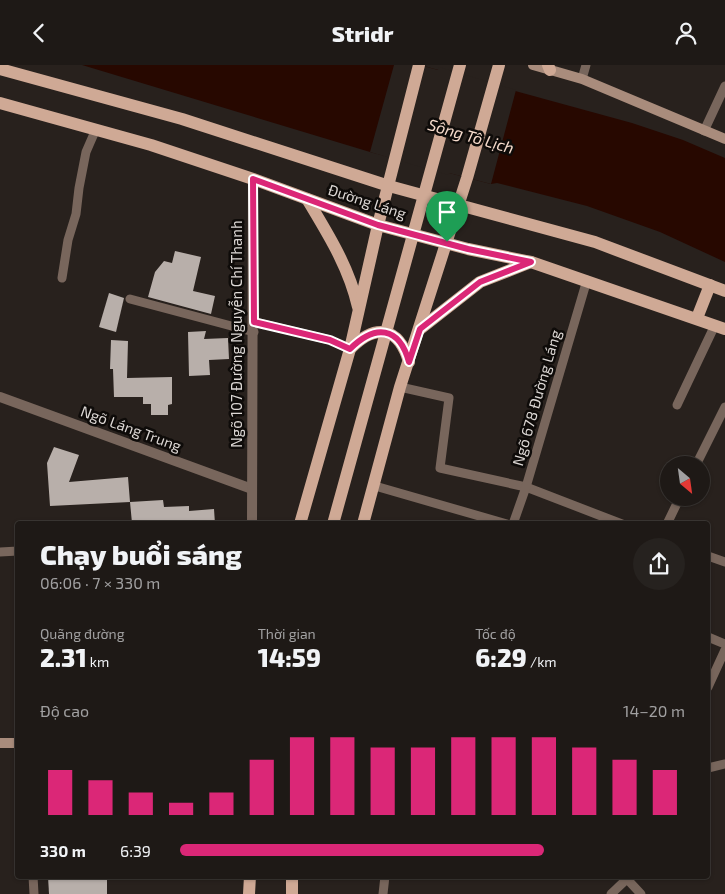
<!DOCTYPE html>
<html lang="vi">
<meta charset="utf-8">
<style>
:root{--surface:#1e1916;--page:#26221f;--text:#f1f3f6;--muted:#a1a0a1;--line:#3c3835;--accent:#db2777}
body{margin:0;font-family:"Exo 2",sans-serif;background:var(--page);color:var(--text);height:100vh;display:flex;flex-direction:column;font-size:19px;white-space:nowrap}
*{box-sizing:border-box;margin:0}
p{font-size:16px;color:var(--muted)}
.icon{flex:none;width:28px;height:28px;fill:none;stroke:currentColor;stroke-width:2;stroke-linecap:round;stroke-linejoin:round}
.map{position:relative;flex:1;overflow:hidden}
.sheet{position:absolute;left:15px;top:456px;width:695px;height:358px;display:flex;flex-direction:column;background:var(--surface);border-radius:5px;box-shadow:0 1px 4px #0004,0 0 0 1px var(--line)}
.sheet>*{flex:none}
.needle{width:32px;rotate:151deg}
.tools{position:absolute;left:660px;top:391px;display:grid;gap:10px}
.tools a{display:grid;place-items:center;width:50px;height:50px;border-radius:50%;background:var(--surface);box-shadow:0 1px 4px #0004,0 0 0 1px var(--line);font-size:25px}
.pin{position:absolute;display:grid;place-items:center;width:42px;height:42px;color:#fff;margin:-51px -21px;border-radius:50% 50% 50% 0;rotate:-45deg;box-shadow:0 0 5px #0007}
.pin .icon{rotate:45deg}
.round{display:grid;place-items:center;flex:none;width:52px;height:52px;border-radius:26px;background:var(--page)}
.overview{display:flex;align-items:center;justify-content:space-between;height:85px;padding:0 25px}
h1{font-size:28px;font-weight:800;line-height:38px}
.figures{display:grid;grid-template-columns:repeat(3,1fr);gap:8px;height:85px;padding:5px 25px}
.figures div{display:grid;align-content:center}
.figures b{font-size:25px;font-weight:800}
.figures small{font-size:14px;font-weight:400}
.figures p{font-size:14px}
.chart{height:140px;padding:10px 25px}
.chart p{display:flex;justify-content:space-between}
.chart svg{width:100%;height:90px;margin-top:5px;stroke:var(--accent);stroke-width:6}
ul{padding:0 25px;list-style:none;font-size:16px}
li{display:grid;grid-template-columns:80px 60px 1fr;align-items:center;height:38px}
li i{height:12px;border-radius:6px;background:var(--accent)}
header{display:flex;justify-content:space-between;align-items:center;height:65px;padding:0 25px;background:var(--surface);font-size:22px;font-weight:800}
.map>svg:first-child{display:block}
.water{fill:#270800}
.pier{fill:#28211d}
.building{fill:#b8afaa}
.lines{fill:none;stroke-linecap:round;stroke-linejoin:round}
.lane{stroke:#78665c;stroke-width:9}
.street{stroke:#78665c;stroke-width:10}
.secondary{stroke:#a98c7c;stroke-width:10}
.primary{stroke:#cfa995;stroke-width:12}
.primary-bridge{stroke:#cfa995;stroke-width:12}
.route-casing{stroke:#fff;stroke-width:10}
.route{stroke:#db2777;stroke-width:6}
.labels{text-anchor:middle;stroke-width:5;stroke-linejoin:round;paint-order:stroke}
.street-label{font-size:15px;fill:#ddd8d5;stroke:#0e0b09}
.water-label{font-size:16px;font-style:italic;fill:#f6dbcc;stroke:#0e0b09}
</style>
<header><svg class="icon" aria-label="back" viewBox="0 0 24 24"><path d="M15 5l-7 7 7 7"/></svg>Stridr<svg class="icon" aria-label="person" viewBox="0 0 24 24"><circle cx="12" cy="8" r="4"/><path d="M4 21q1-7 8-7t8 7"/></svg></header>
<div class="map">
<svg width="725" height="829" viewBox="0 0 725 829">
<rect width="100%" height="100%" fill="#28211d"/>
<polygon class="water" points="82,0 420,0 632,58 683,75 725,93 725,197 660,167 587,141 497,118 491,119 370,87"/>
<polygon class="pier" points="394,0 420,0 438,5 439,2 516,25 491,119 449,108 448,110 370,87"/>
<g class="building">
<polygon points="175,186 201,192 193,226 215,231 211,249 148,232 155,207 164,196 172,198"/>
<polygon points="109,228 124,233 116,267 99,262"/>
<polygon points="206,266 204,274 228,273 229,294 209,295 210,310 189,311 188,267"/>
<polygon points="111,275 128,276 127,313 172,312 172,339 168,340 168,350 151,350 151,339 143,339 143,332 114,332 113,304 110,304"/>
<polygon points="54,382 79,390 69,417 128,412 130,437 50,441 47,398"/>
<polygon points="163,435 164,442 189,441 189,446 214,444 215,459 159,459 159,457 132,458 130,437"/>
<polygon points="48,811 107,811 107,829 49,829"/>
</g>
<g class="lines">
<g class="lane">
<polyline points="582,14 586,0"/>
<polyline points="704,66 725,21"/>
<polyline points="62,213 68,175 76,149 79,123 86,87 96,64"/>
<polyline points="130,234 254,267"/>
<polyline points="254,257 330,275 350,284"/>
<polyline points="400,322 449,333 440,403 526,422 622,459"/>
<polyline points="677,340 715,260"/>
<polyline points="696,400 725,342"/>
<polyline points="375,421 507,459"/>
<polyline points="513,459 526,422 587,215"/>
<polyline points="667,459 680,432"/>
<polyline points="0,487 18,486"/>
<polyline points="708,491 725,497"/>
<polyline points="708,572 725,579"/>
<polyline points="708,622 725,585"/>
<polyline points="708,703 725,699"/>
<polyline points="33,811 34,829"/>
<polyline points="627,814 641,829"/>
<polyline points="383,829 385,811"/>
<polyline points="611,829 630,811"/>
</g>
<g class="street">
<polyline points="0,332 252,424"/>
<polyline points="252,459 253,114"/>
</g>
<g class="secondary">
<polyline points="533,0 582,14 725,74"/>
<polyline points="0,678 18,678"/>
</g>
<g class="primary">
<polyline points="548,0 550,5"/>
<polyline points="0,4 182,54 389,121 595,177 725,226"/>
<polyline points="0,38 151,80 253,114 378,160 468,184 531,197 725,264"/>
<path d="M307,134C328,169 349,202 358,242"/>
<polyline points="697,253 710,220"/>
<polyline points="420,264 480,217 531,197"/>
<path d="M351,283C376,258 399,262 409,297"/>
<polyline points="300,459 350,284 378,160 419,0"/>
<polyline points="363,459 400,322 467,113 499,0"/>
<polyline points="292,811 292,829"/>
<polyline points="249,829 250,811"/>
</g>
<polyline class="primary-bridge" points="333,459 460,0"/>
</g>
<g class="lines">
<defs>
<path id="route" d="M253,114L378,160L468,184L531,197L480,217L420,264L409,297C399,261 375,259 350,284L330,275L254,257Z"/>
</defs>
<use href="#route" class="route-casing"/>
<use href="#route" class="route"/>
</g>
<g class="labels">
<g class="street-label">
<text transform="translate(367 137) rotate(18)" y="5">Đường Láng</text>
<text transform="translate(237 269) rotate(-90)" y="5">Ngõ 107 Đường Nguyễn Chí Thanh</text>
<text transform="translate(537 333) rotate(-74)" y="5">Ngõ 678 Đường Láng</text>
<text transform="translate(131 364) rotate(20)" y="5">Ngõ Láng Trung</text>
</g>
<g class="water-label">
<text transform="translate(471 71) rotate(16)" y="6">Sông Tô Lịch</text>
</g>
</g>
</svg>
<div class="tools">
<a><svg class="needle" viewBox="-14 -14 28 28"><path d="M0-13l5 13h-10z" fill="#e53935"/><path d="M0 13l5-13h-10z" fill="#a1a0a1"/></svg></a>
</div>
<div class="pin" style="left:447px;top:177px;background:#1e9e55"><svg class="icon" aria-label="arrive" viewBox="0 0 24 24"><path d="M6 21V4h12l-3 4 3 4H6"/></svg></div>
<section class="sheet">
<div class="overview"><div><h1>Chạy buổi sáng</h1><p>06:06 · 7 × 330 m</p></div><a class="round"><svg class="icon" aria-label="share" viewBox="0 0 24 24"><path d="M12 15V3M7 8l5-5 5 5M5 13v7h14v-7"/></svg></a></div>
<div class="figures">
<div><p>Quãng đường</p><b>2.31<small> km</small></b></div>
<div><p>Thời gian</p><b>14:59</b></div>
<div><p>Tốc độ</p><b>6:29<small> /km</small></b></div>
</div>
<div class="chart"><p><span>Độ cao</span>14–20 m</p>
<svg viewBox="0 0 160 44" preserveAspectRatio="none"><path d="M5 44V22M15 44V27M25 44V33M35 44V38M45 44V33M55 44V17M65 44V6M75 44V6M85 44V11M95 44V11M105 44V6M115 44V6M125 44V6M135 44V11M145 44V17M155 44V22"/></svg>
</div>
<ul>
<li><b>330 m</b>6:39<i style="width:72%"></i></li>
</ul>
</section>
</div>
